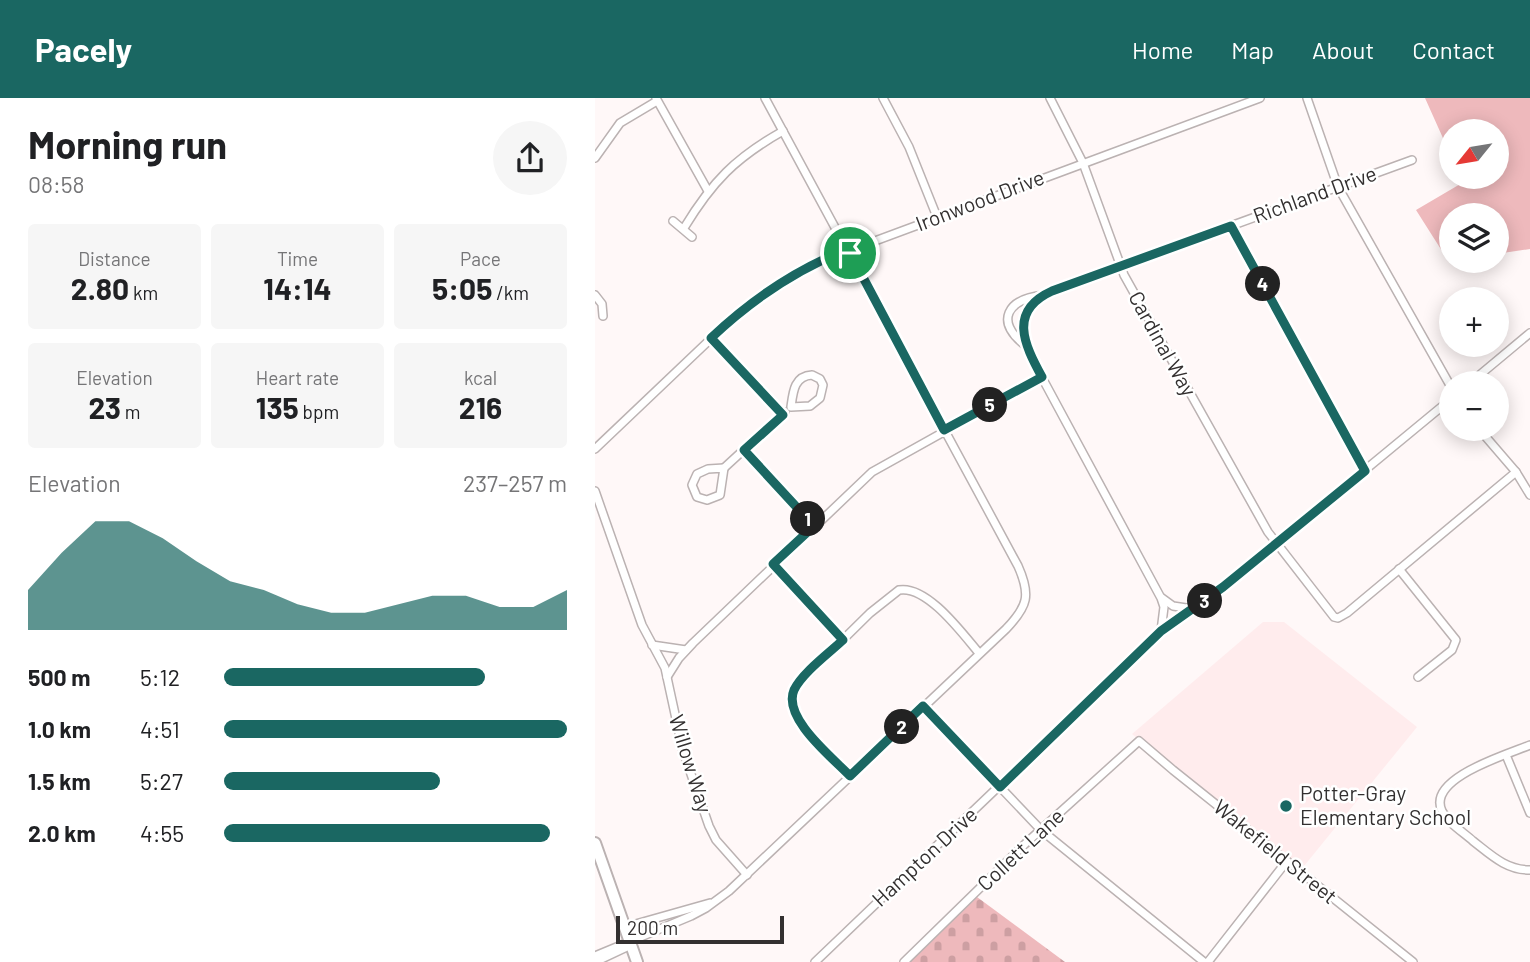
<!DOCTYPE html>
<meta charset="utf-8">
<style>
:root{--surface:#fff;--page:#f6f6f6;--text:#202124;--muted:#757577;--accent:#1a6762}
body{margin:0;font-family:Barlow,sans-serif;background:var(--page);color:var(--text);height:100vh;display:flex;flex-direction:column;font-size:26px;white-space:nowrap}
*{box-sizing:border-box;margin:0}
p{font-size:23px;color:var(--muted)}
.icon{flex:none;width:38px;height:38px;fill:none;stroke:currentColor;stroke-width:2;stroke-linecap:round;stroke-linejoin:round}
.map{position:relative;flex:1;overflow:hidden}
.details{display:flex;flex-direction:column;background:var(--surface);width:595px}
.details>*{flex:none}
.needle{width:46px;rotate:240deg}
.tools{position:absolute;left:844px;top:21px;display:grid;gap:14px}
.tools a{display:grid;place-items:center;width:70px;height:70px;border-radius:50%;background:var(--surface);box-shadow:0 4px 18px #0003;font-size:35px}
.scale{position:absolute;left:21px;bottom:18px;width:168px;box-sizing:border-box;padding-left:7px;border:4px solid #333030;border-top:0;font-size:19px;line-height:24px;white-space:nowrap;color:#333030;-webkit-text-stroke:5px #fff;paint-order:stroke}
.pin{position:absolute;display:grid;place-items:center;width:60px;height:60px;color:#fff;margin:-30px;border:4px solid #fff;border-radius:50%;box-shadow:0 2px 7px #0007}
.km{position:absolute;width:35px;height:35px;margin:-18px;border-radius:50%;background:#222;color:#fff;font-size:19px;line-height:35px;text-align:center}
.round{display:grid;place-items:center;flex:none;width:74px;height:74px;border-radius:37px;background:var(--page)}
.head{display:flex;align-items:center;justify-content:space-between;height:119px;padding:0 28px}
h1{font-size:38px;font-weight:700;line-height:52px}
.metrics{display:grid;grid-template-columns:repeat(3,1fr);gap:10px;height:119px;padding:7px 28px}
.metrics div{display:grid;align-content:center;border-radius:7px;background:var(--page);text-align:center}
.metrics b{font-size:30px;font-weight:700}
.metrics small{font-size:19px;font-weight:400}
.metrics p{font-size:19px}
.chart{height:196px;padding:14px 28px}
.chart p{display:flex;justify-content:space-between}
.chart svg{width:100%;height:126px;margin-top:7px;fill:var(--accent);opacity:.7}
ul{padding:0 28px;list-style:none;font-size:23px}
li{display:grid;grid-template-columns:112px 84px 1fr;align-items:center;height:52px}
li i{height:18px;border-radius:9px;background:var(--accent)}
header{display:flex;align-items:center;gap:42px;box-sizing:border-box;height:98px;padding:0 35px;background:var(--accent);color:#fff}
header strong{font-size:33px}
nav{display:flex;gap:38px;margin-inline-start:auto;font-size:24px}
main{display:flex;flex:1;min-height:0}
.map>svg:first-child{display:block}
.built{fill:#ffeced}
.grass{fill:#eeb9bc}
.cemetery{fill:url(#cemetery-stones)}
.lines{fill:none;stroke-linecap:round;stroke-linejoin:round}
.street-casing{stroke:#bbb2b2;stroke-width:10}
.primary-casing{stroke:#bbb2b2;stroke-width:14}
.street{stroke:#fff;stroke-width:7}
.primary{stroke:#fff;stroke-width:10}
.route-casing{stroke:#fff;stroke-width:14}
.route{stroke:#1a6762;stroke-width:9}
.poi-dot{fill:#1a6762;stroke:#fff;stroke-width:2.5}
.labels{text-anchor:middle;stroke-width:5;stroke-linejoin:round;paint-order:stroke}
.street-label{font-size:21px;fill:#333030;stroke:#fff}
.poi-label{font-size:21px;fill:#333030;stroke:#fff;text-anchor:start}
</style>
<header>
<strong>Pacely</strong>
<nav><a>Home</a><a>Map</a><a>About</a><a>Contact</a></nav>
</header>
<main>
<section class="details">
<div class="head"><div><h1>Morning run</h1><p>08:58</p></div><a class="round"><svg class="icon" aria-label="share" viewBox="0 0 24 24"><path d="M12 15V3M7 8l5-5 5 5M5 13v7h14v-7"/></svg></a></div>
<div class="metrics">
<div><p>Distance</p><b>2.80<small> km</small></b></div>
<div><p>Time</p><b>14:14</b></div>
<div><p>Pace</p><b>5:05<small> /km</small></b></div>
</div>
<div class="metrics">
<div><p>Elevation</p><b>23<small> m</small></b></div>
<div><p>Heart rate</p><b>135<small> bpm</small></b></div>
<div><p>kcal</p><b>216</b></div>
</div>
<div class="chart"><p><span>Elevation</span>237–257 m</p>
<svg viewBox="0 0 160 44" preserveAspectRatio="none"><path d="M0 44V30L10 17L20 6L30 6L40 12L50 20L60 27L70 30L80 35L90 38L100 38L110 35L120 32L130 32L140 36L150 36L160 30V44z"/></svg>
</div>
<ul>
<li><b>500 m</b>5:12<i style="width:76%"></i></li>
<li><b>1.0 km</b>4:51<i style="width:100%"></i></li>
<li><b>1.5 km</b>5:27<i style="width:63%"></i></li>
<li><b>2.0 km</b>4:55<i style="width:95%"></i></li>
</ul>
</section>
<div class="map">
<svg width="935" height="864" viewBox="0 0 935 864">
<defs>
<pattern id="cemetery-stones" width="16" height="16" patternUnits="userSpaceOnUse" patternTransform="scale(1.75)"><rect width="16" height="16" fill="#eeb9bc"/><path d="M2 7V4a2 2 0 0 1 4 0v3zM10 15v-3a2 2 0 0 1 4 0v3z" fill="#cd9fa2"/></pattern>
</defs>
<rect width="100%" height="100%" fill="#fff8f8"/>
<polygon class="built" points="668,524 689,524 822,629 705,773 537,636"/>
<polygon class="grass" points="830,0 935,0 935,151 901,156 901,117 856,117 856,163 861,163 854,164 821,112 867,85 865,79 901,79 901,33 856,33 856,58"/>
<polygon class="cemetery" points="382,799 470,864 314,864"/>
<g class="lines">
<defs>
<g id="street">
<polyline points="61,0 113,93"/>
<polyline points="288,0 314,49 342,119"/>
<polyline points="455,0 488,65 529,177 673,434 739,519 743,520 752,515 921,374"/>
<polyline points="712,0 743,89 856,289"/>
<polyline points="0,60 25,25 62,3"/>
<polyline points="78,123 97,139"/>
<polyline points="636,128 770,373"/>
<path d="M89,130C117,84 140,60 188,33"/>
<polyline points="0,197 7,206 8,218"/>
<polyline points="116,240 188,317"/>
<path d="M431,248C399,223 412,201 449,197"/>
<path d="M217,277L225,281L228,287L225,300L215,308L196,309C198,294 199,278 217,277Z"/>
<polyline points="875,285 935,235"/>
<polyline points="884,331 921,374 935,397"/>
<polyline points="0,351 143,215 218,166 665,0"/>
<polyline points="149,352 219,427"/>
<polygon points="129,370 125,397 112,402 102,399 97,387 102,376 113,371"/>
<polyline points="129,370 190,314"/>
<polyline points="0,393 47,527 70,570 88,653 114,728 121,742 152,777"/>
<polyline points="178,466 248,542"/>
<polyline points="804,471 861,542 857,552 823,579"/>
<polyline points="567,500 578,508 598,511"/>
<path d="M566,533L569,509L566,500L437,261C425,230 422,209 457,193L817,62"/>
<polyline points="57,547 91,552"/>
<polyline points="72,579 84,560 98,545 277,374 447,279"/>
<polyline points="328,608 446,732 609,864"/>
<path d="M935,647C914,656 831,680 847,713C853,725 868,734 878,743C896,757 911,772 935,772"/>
<polyline points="911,657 935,715"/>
<path d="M255,679C239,662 198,628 197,604C196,594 203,587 209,580L275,515L304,492C332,487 367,535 384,555"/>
<polyline points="30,829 115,805"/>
<path d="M0,858L96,818L111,810L134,793L411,531C433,508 436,497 423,468L170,0"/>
<polyline points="0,864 36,847"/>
<polyline points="220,864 558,541 644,476 856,301"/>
<polyline points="309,864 430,746 544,643 578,672 818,864"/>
<polyline points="613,864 692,763"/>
</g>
<polyline id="primary" points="0,745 42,864"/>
</defs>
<use href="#street" class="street-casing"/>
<use href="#primary" class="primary-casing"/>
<use href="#street" class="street"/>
<use href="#primary" class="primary"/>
</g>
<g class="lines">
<defs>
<path id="route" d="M636,128L770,373L628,489L566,533L405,689L328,608L255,678C238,660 187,620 199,592C207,575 234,555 248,542L178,466L219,428L149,352L188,317L116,240C156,202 202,171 253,151L349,332L447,279C429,246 413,213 457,193Z"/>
</defs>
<use href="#route" class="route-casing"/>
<use href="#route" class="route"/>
</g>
<circle class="poi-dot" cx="691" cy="708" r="7"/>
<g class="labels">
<g class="street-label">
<text transform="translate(720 97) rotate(-20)" y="7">Richland Drive</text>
<text transform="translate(385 103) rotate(-21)" y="7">Ironwood Drive</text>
<text transform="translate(567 246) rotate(61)" y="7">Cardinal Way</text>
<text transform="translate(95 666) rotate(73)" y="7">Willow Way</text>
<text transform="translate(426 752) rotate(-43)" y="7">Collett Lane</text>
<text transform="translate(680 754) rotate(39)" y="7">Wakefield Street</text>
<text transform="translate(330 759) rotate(-43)" y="7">Hampton Drive</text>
</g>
<g class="poi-label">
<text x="705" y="703">Potter-Gray<tspan x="705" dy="24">Elementary School</tspan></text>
</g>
</g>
</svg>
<div class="tools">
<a><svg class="needle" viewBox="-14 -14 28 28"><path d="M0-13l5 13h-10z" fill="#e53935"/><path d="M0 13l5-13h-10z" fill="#757577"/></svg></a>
<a><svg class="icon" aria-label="layers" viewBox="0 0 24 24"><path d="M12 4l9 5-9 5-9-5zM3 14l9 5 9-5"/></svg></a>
<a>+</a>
<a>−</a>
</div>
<div class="scale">200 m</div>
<div class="pin" style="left:255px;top:155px;background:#1e9e55"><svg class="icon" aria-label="arrive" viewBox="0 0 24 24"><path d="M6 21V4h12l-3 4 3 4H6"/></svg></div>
<b class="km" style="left:213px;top:421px">1</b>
<b class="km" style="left:307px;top:629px">2</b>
<b class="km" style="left:610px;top:503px">3</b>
<b class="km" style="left:668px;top:186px">4</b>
<b class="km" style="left:395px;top:307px">5</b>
</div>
</main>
